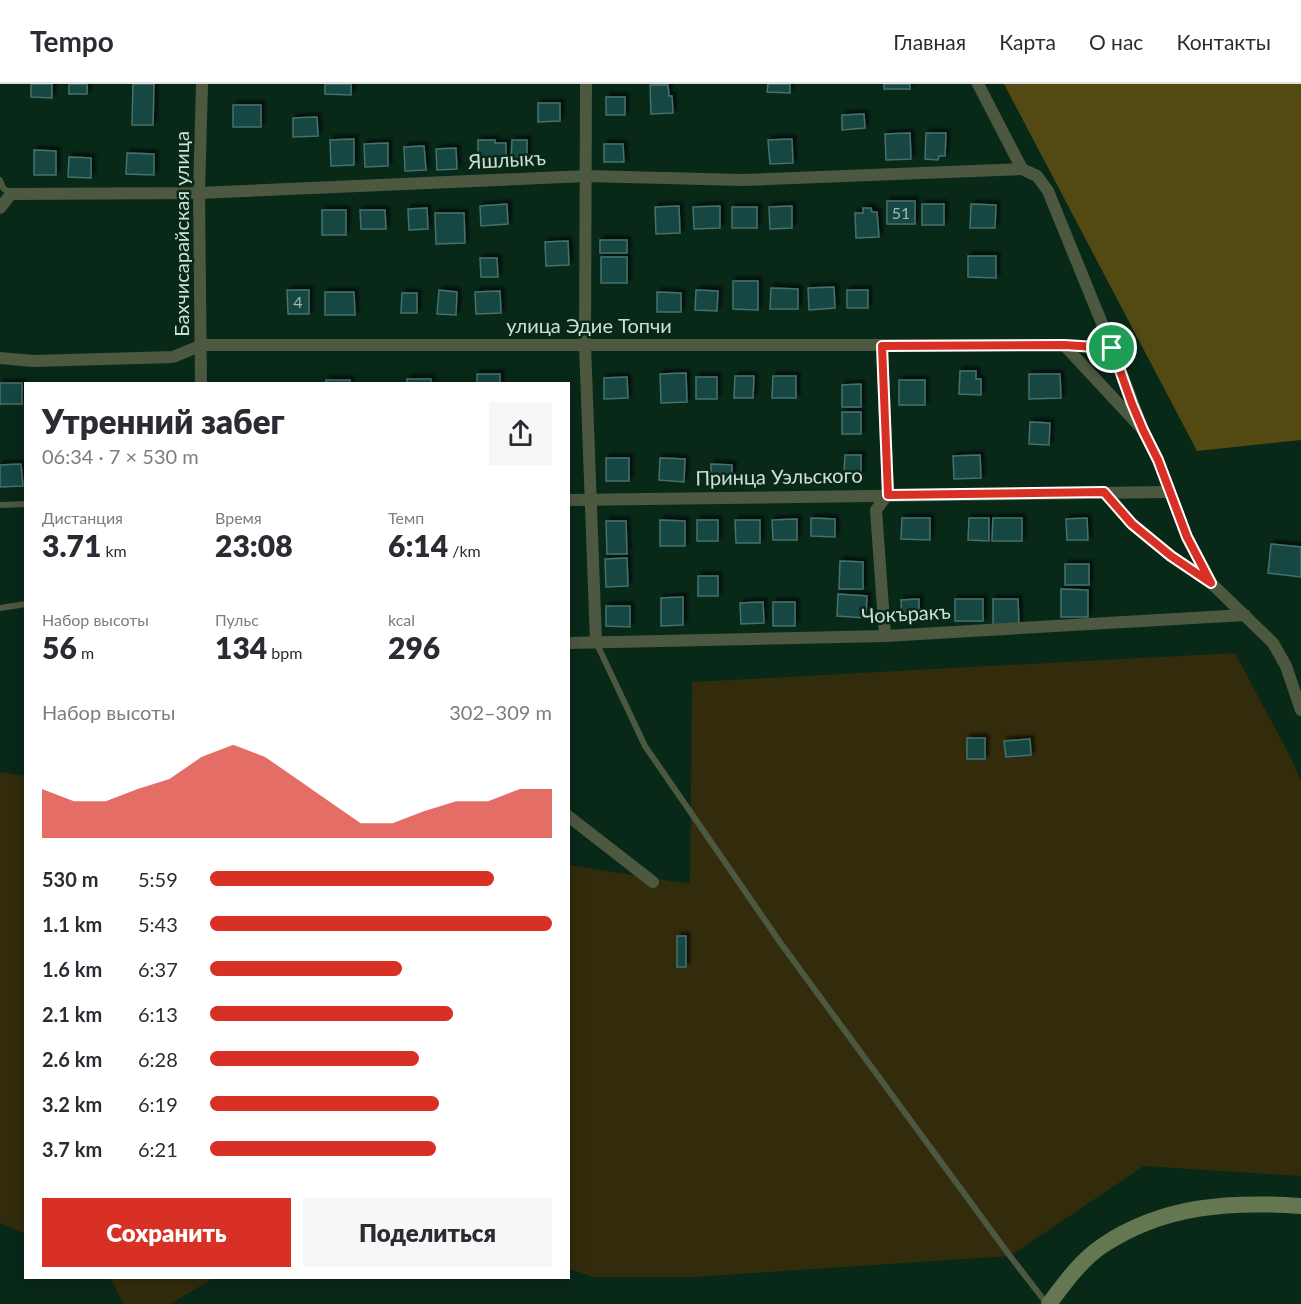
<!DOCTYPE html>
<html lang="ru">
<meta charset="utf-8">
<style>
:root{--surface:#fff;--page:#f7f7f7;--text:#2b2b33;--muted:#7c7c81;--line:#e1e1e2;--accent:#d93025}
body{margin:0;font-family:Lato,sans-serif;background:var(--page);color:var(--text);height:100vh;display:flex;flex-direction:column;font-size:22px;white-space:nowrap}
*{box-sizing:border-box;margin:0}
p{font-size:20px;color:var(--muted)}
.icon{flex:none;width:33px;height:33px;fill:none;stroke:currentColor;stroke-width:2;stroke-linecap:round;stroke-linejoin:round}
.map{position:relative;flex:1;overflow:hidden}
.details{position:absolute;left:24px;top:298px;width:546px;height:897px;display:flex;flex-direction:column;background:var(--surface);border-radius:0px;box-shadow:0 3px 15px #0003}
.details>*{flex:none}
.pin{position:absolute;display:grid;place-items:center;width:51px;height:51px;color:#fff;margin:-26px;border:3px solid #fff;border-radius:50%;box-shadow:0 2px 6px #0007}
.round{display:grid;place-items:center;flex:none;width:63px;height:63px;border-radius:0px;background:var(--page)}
.overview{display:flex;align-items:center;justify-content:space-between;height:102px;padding:0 18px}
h1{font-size:33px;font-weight:800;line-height:45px}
.stats{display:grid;grid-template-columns:repeat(3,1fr);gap:9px;height:102px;padding:6px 18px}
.stats div{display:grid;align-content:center}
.stats b{font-size:30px;font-weight:800}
.stats small{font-size:16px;font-weight:400}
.stats p{font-size:16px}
.chart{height:168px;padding:12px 18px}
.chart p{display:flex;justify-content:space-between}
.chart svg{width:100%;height:108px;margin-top:6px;fill:var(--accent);opacity:.7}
.button{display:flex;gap:12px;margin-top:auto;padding:12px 18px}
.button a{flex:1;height:69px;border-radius:0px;background:var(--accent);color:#fff;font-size:24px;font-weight:800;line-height:69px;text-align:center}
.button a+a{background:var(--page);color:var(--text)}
ul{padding:0 18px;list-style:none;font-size:20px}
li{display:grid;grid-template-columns:96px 72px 1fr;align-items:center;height:45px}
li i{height:15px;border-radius:8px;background:var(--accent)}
header{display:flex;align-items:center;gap:36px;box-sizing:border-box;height:84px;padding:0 30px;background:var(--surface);border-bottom:2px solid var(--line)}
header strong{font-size:28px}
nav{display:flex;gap:33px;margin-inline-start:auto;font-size:21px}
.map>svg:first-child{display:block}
.green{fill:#322c0c}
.forest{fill:#524913}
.building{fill:#134743;stroke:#46716c;stroke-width:1.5;filter:url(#shadow)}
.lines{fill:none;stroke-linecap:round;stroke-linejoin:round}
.service{stroke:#4d5840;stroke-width:6}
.minor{stroke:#4d5840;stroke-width:12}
.secondary{stroke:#657750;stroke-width:16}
.route-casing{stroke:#fff;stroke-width:12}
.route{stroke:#d93025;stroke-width:8}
.labels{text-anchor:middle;stroke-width:5;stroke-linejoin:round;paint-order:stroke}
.number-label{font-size:16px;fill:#9fbab0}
.street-label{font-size:20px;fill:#cee0d5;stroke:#082818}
</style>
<header>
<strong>Tempo</strong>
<nav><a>Главная</a><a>Карта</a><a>О нас</a><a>Контакты</a></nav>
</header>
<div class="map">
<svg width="1301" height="1220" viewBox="0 0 1301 1220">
<defs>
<filter id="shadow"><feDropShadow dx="3.5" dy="-3.5" stdDeviation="1.5" flood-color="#0009"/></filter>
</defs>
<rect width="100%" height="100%" fill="#082818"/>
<g class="green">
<polygon points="1235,569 1291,674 1301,697 1301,1092 1144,1082 1010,1172 694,1193 594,1193 569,1185 568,781 690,800 692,598"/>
<polygon points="0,688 25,692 25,1150 0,1139"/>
<polygon points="110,1194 214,1194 170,1220 124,1220"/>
</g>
<polygon class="forest" points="1004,0 1301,0 1301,356 1197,367"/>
<g class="building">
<polygon points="31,0 52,0 52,14 31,13"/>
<rect x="69" y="0" width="18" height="10"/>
<polygon points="133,0 154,0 153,41 132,41"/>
<polygon points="325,0 351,0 351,11 325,10"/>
<polygon points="768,0 790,0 790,9 767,8"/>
<rect x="884" y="0" width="26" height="5"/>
<polygon points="650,1 668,1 669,12 672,12 673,29 651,30"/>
<rect x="606" y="13" width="19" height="18"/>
<polygon points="538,19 560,19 560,37 538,38"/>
<rect x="233" y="21" width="28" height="22"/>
<polygon points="864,30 865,44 842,46 842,31"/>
<polygon points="317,33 318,52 293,53 293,34"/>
<polygon points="910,49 911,75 886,76 885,50"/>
<polygon points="926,49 946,49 945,72 939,72 938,76 925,75"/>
<polygon points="354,55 354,81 331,82 330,56"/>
<polygon points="792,55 793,79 770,80 768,56"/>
<polygon points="478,56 495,56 495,59 506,59 506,78 478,79"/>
<polygon points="512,56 527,56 527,78 511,78"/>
<polygon points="388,59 388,82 365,83 364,60"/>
<polygon points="604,60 623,60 624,78 604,78"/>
<polygon points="424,62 426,86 405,87 404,63"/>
<polygon points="456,64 457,85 437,86 436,65"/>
<polygon points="34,66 56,67 56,91 34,91"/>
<polygon points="127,69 154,70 154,91 126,90"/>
<polygon points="69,73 91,74 91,94 68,93"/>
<rect x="887" y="117" width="28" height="23"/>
<polygon points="507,120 508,140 481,142 480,122"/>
<rect x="922" y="120" width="22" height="21"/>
<polygon points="971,120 996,121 995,144 970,144"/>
<polygon points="679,122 680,149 656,150 655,123"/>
<polygon points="720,122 720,144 694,145 693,123"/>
<polygon points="792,122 792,144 770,145 769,123"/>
<rect x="732" y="123" width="25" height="21"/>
<polygon points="427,124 428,145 409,146 408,125"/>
<polygon points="863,124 871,124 872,128 877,128 879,153 856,154 855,129 863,129"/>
<rect x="322" y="126" width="24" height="25"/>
<polygon points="360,126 385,126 386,145 361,145"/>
<polygon points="435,129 464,129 465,159 436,160"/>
<rect x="600" y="156" width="27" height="13"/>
<polygon points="568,157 569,181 546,182 545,158"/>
<polygon points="968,172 996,172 996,194 968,193"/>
<rect x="601" y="173" width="26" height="26"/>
<polygon points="480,174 497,174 498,193 481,193"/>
<polygon points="733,197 758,197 758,226 733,225"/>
<polygon points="834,203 835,224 809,226 808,204"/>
<polygon points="771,204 798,205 798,225 770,225"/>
<polygon points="287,206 309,206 309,230 288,230"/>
<polygon points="439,206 457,208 456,231 437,230"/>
<polygon points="696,206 718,207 717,227 695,226"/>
<rect x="847" y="206" width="21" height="18"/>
<polygon points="500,207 501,229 476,230 475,208"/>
<polygon points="325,208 354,208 355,231 325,231"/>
<polygon points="657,208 681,209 681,228 657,228"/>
<polygon points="402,209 417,209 417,229 401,229"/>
<polygon points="960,287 976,287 976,295 981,295 981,311 959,310"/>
<polygon points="686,289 687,318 661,319 660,290"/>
<rect x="477" y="290" width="23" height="10"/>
<polygon points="1029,290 1060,290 1061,314 1029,315"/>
<polygon points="735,292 754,292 753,314 734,314"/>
<polygon points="773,292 796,292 796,314 772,314"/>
<polygon points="627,293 628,314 604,315 604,294"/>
<rect x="696" y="293" width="21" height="22"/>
<rect x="407" y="295" width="24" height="5"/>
<rect x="326" y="296" width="24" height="4"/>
<rect x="899" y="296" width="26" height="25"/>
<rect x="0" y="299" width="22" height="21"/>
<polygon points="861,300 861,323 842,323 842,301"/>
<rect x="842" y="328" width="19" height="22"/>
<polygon points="1030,338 1050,339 1049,361 1029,360"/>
<polygon points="845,371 861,371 861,390 844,389"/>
<polygon points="980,371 981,394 954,395 953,372"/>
<rect x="606" y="374" width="23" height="23"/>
<polygon points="660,374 685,375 684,398 659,396"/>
<polygon points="21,380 23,402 0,403 0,381"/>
<polygon points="711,380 732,381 732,397 711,397"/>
<polygon points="811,434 835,435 835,453 811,452"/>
<polygon points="902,434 930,434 930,456 901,455"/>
<polygon points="969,434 989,434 989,457 968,456"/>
<polygon points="993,434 1022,434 1022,457 992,457"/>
<polygon points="1087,434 1088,456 1067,456 1066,435"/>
<polygon points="797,435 797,456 773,456 772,436"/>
<polygon points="660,436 685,437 685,462 660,462"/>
<rect x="697" y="436" width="21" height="21"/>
<polygon points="735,436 760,436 760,459 736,459"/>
<polygon points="606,437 626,437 627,470 607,470"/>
<polygon points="1271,460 1301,463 1301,493 1268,489"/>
<polygon points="627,474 628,502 606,503 605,475"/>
<polygon points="840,477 863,478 863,505 839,505"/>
<rect x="1065" y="480" width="24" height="21"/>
<rect x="698" y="492" width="20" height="20"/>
<polygon points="1061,505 1088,506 1088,533 1061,533"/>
<polygon points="838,510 867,512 866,534 837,532"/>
<polygon points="683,513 683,541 661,542 661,514"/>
<polygon points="919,515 919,536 902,536 901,516"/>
<rect x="955" y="515" width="28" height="22"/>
<polygon points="993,515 1018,515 1019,541 993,541"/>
<polygon points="763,518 764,539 741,540 740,519"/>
<rect x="773" y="518" width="22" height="24"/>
<polygon points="606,522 630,522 630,543 606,542"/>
<rect x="967" y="654" width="18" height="21"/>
<polygon points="1030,655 1031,671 1006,673 1004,657"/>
<rect x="677" y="852" width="9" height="31"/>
</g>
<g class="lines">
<g class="service">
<polyline points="0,96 3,104 11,110"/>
<polyline points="0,421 26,420"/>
<polyline points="0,524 26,520"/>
<polyline points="596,558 645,662 782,861 1010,1172 1047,1220"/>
</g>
<g class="minor">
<polyline points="586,0 585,261 596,558"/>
<polyline points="978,0 1022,85 1037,92 1048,107 1112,264 1143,346 1158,376 1187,453 1211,499 1273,559 1286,582 1301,626"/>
<polyline points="0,124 11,110 199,109 587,92 742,96 1022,85"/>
<polyline points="1064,261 1112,264"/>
<polyline points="882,262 888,410 876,426 885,552"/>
<polyline points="0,274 33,277 173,273 202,261 1064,261 1143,346"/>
<polyline points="201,300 199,109 202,0"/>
<polyline points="1104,408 1132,440 1171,472 1210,498"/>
<polyline points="568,416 1170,408"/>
<polyline points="568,559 885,552 1245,531"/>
<polyline points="568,732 653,798"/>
</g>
<path class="secondary" d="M1049,1220C1064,1200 1080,1177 1102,1162C1163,1121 1230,1117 1301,1122"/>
</g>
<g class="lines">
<defs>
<polygon id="route" points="1064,261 1112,264 1132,320 1143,346 1158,376 1187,453 1211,499 1171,472 1132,440 1104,408 888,411 882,262"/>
</defs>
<use href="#route" class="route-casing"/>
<use href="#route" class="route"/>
</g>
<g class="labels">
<g class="number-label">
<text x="901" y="135">51</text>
<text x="298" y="224">4</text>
</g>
<g class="street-label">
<text transform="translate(507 76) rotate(-3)" y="7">Яшлыкъ</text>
<text transform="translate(182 150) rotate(-90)" y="7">Бахчисарайская улица</text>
<text x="589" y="249">улица Эдие Топчи</text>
<text transform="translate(779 393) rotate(-1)" y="7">Принца Уэльского</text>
<text transform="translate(906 530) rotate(-3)" y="7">Чокъракъ</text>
</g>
</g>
</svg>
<div class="pin" style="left:1112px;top:264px;background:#1e9e55"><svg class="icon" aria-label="arrive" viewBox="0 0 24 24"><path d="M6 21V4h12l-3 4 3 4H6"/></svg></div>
<section class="details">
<div class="overview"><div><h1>Утренний забег</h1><p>06:34 · 7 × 530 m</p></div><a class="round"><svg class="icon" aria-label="share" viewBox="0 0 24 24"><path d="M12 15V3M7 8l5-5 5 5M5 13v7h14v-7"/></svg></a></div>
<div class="stats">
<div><p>Дистанция</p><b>3.71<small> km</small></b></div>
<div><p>Время</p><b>23:08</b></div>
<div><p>Темп</p><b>6:14<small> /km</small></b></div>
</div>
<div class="stats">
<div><p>Набор высоты</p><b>56<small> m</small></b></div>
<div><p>Пульс</p><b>134<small> bpm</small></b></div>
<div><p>kcal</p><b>296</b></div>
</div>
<div class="chart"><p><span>Набор высоты</span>302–309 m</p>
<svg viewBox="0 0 160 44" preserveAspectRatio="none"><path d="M0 44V24L10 29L20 29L30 24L40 20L50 11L60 6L70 11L80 20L90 29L100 38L110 38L120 33L130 29L140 29L150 24L160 24V44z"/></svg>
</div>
<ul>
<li><b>530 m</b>5:59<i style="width:83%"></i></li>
<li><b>1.1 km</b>5:43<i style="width:100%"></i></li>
<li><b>1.6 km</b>6:37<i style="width:56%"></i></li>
<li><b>2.1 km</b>6:13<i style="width:71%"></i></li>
<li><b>2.6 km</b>6:28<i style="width:61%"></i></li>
<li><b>3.2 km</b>6:19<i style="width:67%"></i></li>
<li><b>3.7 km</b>6:21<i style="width:66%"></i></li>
</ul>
<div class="button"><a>Сохранить</a><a>Поделиться</a></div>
</section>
</div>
